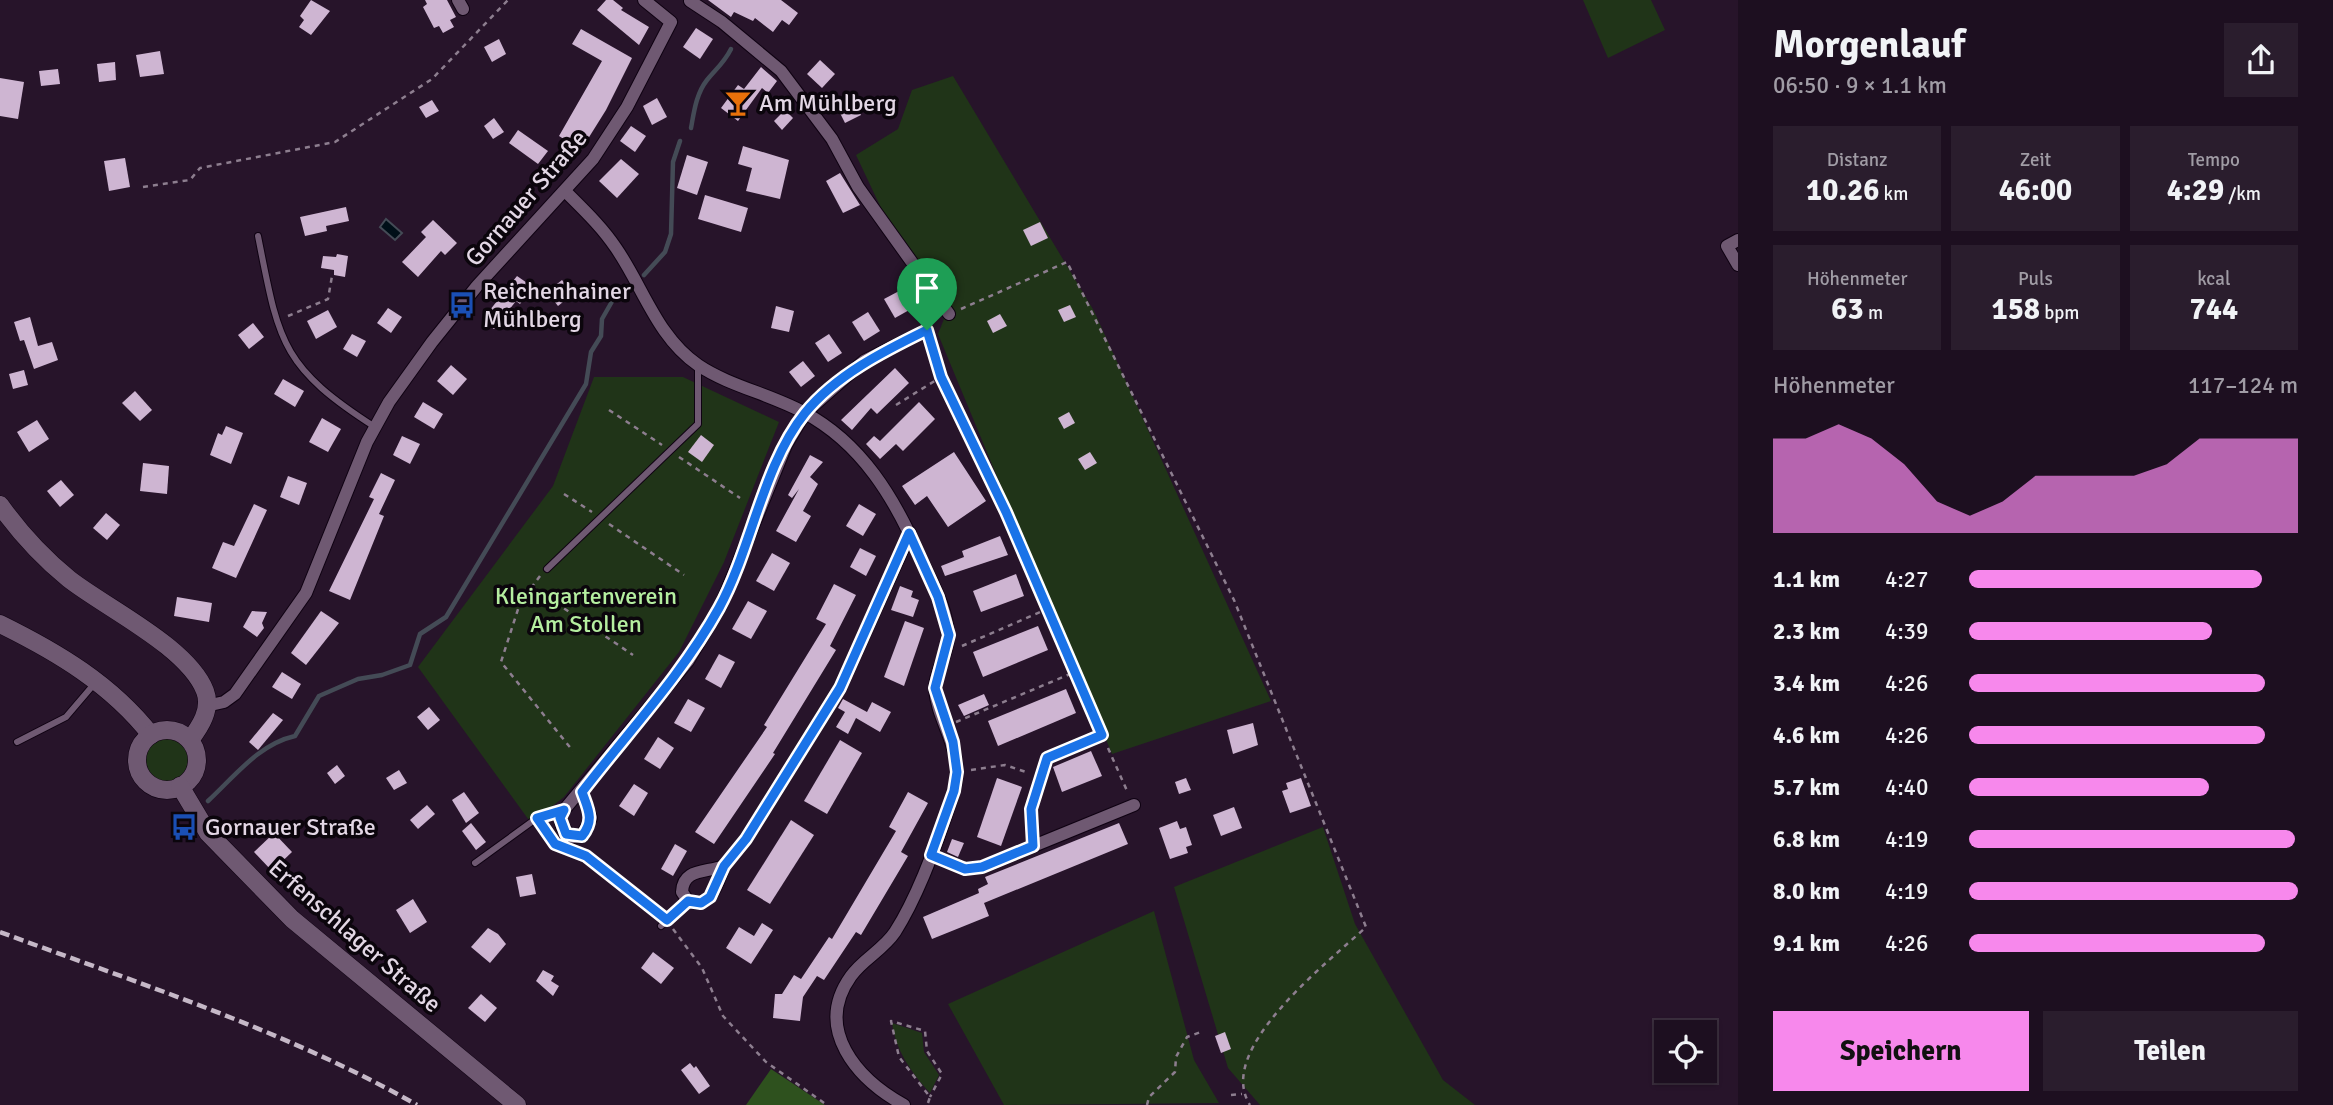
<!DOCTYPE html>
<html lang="de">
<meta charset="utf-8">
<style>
:root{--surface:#1d0f20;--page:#2a1d2d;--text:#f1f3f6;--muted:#a09ca5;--line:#3b2f3e;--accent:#f788ec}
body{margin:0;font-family:Signika,sans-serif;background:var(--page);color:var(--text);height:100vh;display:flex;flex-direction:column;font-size:26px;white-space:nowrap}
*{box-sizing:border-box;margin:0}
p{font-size:23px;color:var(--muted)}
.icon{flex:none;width:38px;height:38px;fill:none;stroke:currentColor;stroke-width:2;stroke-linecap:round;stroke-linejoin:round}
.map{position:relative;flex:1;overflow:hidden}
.side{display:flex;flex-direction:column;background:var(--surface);width:595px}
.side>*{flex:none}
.controls{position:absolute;left:1654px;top:1020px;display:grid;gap:14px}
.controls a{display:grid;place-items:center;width:63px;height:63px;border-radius:0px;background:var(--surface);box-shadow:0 2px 5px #0004,0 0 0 2px var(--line);font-size:35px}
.pin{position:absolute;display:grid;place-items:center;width:60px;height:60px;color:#fff;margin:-72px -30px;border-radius:50% 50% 50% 0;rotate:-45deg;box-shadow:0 0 7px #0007}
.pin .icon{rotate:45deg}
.round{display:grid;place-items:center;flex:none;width:74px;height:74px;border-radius:0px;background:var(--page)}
.summary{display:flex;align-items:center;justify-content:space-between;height:119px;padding:0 35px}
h1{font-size:38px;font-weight:700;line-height:52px}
.figures{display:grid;grid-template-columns:repeat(3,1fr);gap:10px;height:119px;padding:7px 35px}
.figures div{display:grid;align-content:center;border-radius:0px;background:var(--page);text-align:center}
.figures b{font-size:30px;font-weight:700}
.figures small{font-size:19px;font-weight:400}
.figures p{font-size:19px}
.chart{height:196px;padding:14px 35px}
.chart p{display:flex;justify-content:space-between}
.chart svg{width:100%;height:126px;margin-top:7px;fill:var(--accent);opacity:.7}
.button{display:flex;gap:14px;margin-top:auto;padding:14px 35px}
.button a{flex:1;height:80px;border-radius:0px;background:var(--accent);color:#111;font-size:28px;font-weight:700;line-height:80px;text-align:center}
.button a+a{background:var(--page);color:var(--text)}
ul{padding:0 35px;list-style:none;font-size:23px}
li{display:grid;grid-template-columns:112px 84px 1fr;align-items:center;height:52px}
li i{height:18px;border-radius:9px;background:var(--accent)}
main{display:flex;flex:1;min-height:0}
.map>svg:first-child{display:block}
.green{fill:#203418}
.forest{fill:#2e511e}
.water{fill:#000f18;stroke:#444b56;stroke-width:2}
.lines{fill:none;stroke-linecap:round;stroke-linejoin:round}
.stream{stroke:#444b56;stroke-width:4.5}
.building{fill:#ceb5d2}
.service-casing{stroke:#0f0212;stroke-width:8}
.minor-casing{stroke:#0f0212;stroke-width:14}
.secondary-casing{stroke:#0f0212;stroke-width:19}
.path{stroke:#8d7e8f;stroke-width:2.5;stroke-dasharray:5 5;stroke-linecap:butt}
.service{stroke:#6f5972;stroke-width:6}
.minor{stroke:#6f5972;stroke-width:12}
.secondary{stroke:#6f5972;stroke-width:18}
.rail{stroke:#c5b8c7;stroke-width:4.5;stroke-dasharray:10 5;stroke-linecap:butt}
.route-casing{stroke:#fff;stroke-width:14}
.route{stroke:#1a73e8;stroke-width:9}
.labels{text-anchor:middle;stroke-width:7;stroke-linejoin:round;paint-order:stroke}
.poi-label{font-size:24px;fill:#e3d7e5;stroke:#0b050c;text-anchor:start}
.street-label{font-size:24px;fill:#e3d7e5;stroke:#0b050c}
.park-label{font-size:24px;fill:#b5eea0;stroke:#0b050c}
</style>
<main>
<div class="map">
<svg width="1738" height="1105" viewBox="0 0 1738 1105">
<rect width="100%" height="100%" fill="#27142a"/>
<g class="green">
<polygon points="1583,0 1651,0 1665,30 1608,58"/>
<polygon points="953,76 1094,311 1271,701 1112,754 938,334 944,319 882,210 856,155 898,129 912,90"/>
<polygon points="594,377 683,377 779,422 724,562 679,652 564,797 531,823 418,667 553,486"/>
<circle cx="167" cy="760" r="30"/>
<polygon points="1323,827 1355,924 1443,1080 1475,1105 1260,1105 1228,1068 1174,887"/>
<polygon points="1154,911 1194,1060 1219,1103 1004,1105 948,1004"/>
<path d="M892,1023L922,1033L924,1052L939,1075L930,1093C911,1072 896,1051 892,1023Z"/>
</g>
<polygon class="forest" points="771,1069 825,1105 746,1105"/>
<polygon class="water" points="386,219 402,233 395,240 380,227"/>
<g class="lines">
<g class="stream">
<path d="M691,128C694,112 696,94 707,80C716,69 724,63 731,49"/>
<polyline points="644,275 665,252 671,234 673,162 680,141"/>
<path d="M208,801C235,776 259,744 295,736L319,696L358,679L382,675L410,665L420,634L446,617L586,384L591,352L601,336L602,319L614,298"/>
</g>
</g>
<g class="building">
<polygon points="311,0 330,11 311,35 299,27 304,20 300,16"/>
<polygon points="425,0 447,0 456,17 450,20 454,27 443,33 439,26 434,28 423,7 427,4"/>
<polygon points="606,0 613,0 623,8 621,10 649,27 639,45 597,10"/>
<polygon points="708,0 781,0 798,13 789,25 782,20 773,32 755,18 753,21 734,12 731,17"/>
<polygon points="696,28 713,39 700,59 683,47"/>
<polygon points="581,29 632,58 606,110 581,150 559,136 602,61 572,44"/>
<polygon points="499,39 506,54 492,62 484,47"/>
<polygon points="160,51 164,74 140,77 136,55"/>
<polygon points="820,60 835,74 822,88 807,74"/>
<polygon points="115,62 116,80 99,82 97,64"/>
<polygon points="761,67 777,81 768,93 762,88 738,121 721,108 738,85 744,89"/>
<polygon points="58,69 60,84 41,86 39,71"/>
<polygon points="0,78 24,82 18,119 0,116"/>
<polygon points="851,97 861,115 845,123 836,105"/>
<polygon points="657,98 667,117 652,125 643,106"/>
<polygon points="432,100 439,111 426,118 419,107"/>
<polygon points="785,110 793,118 782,130 774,121"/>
<polygon points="494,118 504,132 493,139 484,126"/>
<polygon points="631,126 646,136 635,152 620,141"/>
<polygon points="518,130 548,151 538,164 509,143"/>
<polygon points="743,146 789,160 780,199 746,191 752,168 738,164"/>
<polygon points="687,155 708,162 697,195 677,188"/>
<polygon points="125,158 130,187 109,191 104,161"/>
<polygon points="621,159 639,174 617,198 599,181"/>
<polygon points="840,173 860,205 843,213 826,181"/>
<polygon points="705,195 748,208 741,232 698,219"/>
<polygon points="346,207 349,221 326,226 327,231 305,236 300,217"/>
<polygon points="433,220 457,243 445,255 441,251 418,277 402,262 426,237 421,232"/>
<polygon points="1040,222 1048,238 1031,246 1023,230"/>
<polygon points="337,254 348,256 345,277 334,275 334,270 321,268 323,256 336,257"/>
<polygon points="517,276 533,287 520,304 516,301 494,329 482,320"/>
<polygon points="562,280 573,294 558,306 547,292"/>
<polygon points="901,290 911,309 895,318 884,299"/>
<polygon points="1070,305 1076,317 1064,322 1058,310"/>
<polygon points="776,306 794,311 789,332 771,328"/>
<polygon points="388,308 402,317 391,333 377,323"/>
<polygon points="328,310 337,327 316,339 307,321"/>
<polygon points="868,312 880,331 864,341 852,322"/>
<polygon points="1000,314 1007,326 993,333 987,321"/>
<polygon points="30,317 38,346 52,342 58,360 34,369 24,340 20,341 14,322"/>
<polygon points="253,323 264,337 249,349 238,335"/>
<polygon points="352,334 366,341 357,357 343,349"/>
<polygon points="829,334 842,353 828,362 815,343"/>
<polygon points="803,361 815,376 801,387 789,372"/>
<polygon points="451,365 467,379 453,395 437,381"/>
<polygon points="895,368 909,383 877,414 871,408 852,430 841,420"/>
<polygon points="24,370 28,385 13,389 9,374"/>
<polygon points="283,379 304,391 295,407 274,394"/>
<polygon points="135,391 152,410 140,421 122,403"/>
<polygon points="423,402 443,414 434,429 414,417"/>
<polygon points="919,402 935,419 903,451 896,444 880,459 866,444 874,436 880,441"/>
<polygon points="1069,412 1075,423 1064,429 1058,418"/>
<polygon points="322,418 341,429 328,452 309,442"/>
<polygon points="37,420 49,439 29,452 17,432"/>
<polygon points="226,426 243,433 231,464 210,455 218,433 222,435"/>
<polygon points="701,435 714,445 702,462 688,452"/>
<polygon points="402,436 420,444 410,464 393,455"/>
<polygon points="954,452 986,501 948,527 927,496 915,505 902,486"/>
<polygon points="1090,452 1097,463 1085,470 1078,459"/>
<polygon points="810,455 823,462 810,477 818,484 803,511 811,516 796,542 776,531 799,489 792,498 788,495"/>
<polygon points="143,463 169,466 167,494 140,491"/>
<polygon points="381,473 395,480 379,514 384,516 350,600 329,591 374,499 369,497"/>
<polygon points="288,476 307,483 299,505 280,497"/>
<polygon points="61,480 74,495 60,507 47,491"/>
<polygon points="254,504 267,510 236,578 212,568 223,542 234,546"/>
<polygon points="859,504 876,514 863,536 846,526"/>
<polygon points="106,513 120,525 107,540 93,528"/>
<polygon points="1000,536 1008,555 945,576 941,566 964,557 962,551"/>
<polygon points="860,548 876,556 866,576 850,567"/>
<polygon points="772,553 790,563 774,591 756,581"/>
<polygon points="1016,574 1024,596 981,612 973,591"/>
<polygon points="834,584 856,595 830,646 836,650 773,753 775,754 714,844 695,832 767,727 764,725 826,624 816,619"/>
<polygon points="900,586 913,591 911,597 919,600 913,617 891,610"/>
<polygon points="177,597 212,603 209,622 174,616"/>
<polygon points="748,601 767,611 751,639 732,629"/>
<polygon points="252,611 267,612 262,623 264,628 257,637 243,627"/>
<polygon points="321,611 339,623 306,665 291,653"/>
<polygon points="905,621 924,628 904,686 884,677"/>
<polygon points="1038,626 1048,650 983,677 973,652"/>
<polygon points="719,654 735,662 721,688 705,679"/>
<polygon points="282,672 301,684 292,699 272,687"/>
<polygon points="1066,689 1076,713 998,746 988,721"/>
<polygon points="984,694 989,705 964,716 958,705"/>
<polygon points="688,699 705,708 691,732 674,723"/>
<polygon points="843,699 867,712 872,702 891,712 880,732 856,718 848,734 836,727 845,712 838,708"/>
<polygon points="429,707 440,720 428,730 417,717"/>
<polygon points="273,713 283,720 258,750 249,742"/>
<polygon points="1253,723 1258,745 1233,754 1227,730"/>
<polygon points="658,737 674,748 660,769 644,759"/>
<polygon points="840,740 862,753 827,814 804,801"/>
<polygon points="1091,751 1102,776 1062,792 1053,767"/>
<polygon points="337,765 345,776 335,784 327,773"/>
<polygon points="399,770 407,783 394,790 386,778"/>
<polygon points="997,778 1022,787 1001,846 977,837"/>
<polygon points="1186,778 1191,790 1179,794 1175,782"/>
<polygon points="1301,778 1311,806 1290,813 1282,791 1288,789 1286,783"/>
<polygon points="634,784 648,793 634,816 619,806"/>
<polygon points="464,792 479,813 466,823 452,800"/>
<polygon points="908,792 928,803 901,852 908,856 861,935 856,932 824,980 817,976 803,997 800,1021 773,1018 775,994 782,994 794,975 801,979 829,937 832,939 896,831 889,827"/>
<polygon points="427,805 435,814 418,829 410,820"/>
<polygon points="1234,807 1242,828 1221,836 1213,815"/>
<polygon points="791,820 814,835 770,904 747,890"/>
<polygon points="1177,821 1180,829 1186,827 1192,845 1186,847 1188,853 1170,859 1159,828"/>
<polygon points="471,823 486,842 476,850 462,831"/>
<polygon points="1119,823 1128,844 984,903 989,916 932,939 923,917 979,893 978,889 988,884 985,877"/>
<polygon points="274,833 292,852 272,871 254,852"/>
<polygon points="952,839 964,843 958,857 947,852"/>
<polygon points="675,844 687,851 673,876 661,869"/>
<polygon points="532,874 536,894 520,897 516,877"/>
<polygon points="413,899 427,922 410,933 396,910"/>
<polygon points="762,923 773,930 751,964 726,948 739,927 754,936"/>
<polygon points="488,928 498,934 506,944 490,963 471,947"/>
<polygon points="653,952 674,968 661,984 641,968"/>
<polygon points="543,970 554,976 551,981 559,986 553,996 536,981"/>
<polygon points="481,994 497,1008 485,1022 468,1008"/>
<polygon points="1225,1032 1231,1049 1221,1053 1215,1036"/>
<polygon points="690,1063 694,1068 696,1066 710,1086 699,1094 681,1070"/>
</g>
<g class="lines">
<defs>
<g id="service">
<path d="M258,236C279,342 280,366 375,427"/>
<polyline points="547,569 698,424 698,366"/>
<polyline points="17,742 66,717 95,683"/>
<polyline points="475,863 537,818 562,811"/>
<polyline points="661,926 688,901"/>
</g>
<g id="minor">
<polyline points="458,0 463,9"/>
<polyline points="690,1 722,22 781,71 832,139 858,187 949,314"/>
<path d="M566,192C584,210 602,227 616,248C643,287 657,337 698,365C729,386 770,394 803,412C862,443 895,499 920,557C931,581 949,611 948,638C948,655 935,670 935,688C937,725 967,751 953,794C940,835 918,896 895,932C883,950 863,959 851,976C813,1029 857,1079 904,1105"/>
<polyline points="1738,240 1727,246 1738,265"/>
<polyline points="206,706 224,702 235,694 306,593 367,442 389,402 432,342 477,286 593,159 627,107 671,22 644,0"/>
<polyline points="582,792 591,818 582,836 573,837 562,827 560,818 564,810 688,661 721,605 786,445 805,413 864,361 927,330"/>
<polyline points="1033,846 1031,809 1047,758 1102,735"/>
<polyline points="931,855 965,869 982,867 1134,805"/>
<path d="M724,866C717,884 712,909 688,901L682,892C683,868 706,873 724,866L746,839L840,688L910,533"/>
</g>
<g id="secondary">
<path d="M0,505C20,533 42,557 69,579C106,608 188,647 205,691C212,709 200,727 190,740"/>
<path d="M0,624C57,652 111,684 151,735"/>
<circle cx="167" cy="760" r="30"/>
<polyline points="180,786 208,833 292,919 517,1105"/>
</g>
</defs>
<use href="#service" class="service-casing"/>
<use href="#minor" class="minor-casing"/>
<use href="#secondary" class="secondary-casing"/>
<g class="path">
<polyline points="143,187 190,180 200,168 335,142 432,79 508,0"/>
<path d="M961,309L1067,262L1234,600L1366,927C1329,962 1214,1049 1250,1105"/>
<polyline points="288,316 328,299 332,276"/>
<polyline points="930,341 941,377 1006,512 1097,722"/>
<polyline points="896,405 941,377"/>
<polyline points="609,410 662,445"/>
<polyline points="679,457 740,498"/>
<polyline points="564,494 592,512"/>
<polyline points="609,524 684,575"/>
<polyline points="540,576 520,603 501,662 573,751"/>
<polyline points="531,586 633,655"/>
<polyline points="962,646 1047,609"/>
<polyline points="956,722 1075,672"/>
<polyline points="1108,748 1128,793"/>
<polyline points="971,770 1005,765 1029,773"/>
<polyline points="543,827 555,844 562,847"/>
<polyline points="572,851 586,856 659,914"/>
<polyline points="673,929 702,968 723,1016 766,1062 827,1105"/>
<polyline points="1231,1095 1242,1094"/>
<polyline points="928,1103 930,1097 899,1057 891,1021 925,1031 927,1051 942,1074 930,1097"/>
<polyline points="1147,1105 1149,1097 1175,1072 1176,1057 1187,1037 1201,1032"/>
</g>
<use href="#service" class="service"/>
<use href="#minor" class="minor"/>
<use href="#secondary" class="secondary"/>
<path class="rail" d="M0,932C140,984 287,1031 417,1105"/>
</g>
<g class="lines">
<defs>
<path id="route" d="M927,330L941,377L1006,512L1102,735L1047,758L1031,809L1033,846L982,867L965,869L931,855L954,791L957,772L953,742L935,688L949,635L938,597L909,533L840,688L746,839L724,866L710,897L701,903L688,901L667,920L586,856L555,844L537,818L564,810L560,818L566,834L582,836C595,820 588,809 582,792C629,731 682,675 719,608C751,550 763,465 805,413C836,375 884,351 927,330Z"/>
</defs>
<use href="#route" class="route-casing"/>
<use href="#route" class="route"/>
</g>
<defs>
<symbol id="bar-bare" viewBox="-9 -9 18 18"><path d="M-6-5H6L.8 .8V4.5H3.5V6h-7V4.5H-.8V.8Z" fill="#e8710a" stroke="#0b050c" stroke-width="2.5" paint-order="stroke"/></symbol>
<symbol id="bus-bare" viewBox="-9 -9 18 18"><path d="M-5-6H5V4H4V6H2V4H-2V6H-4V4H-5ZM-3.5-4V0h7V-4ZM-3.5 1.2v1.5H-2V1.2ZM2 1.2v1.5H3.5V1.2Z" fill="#1a4fb4" stroke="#0b050c" stroke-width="2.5" paint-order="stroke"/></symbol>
</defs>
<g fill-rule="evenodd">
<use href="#bar-bare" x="719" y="84" width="38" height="38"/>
<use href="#bus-bare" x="443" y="286" width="38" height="38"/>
<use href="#bus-bare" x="165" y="808" width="38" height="38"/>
</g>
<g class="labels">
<g class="poi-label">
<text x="759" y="111">Am Mühlberg</text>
<text x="483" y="299">Reichenhainer<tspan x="483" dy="28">Mühlberg</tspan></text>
<text x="205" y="835">Gornauer Straße</text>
</g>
<g class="street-label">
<text transform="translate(526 198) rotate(-49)" y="8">Gornauer Straße</text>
<text transform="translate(355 936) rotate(41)" y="8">Erfenschlager Straße</text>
</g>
<g class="park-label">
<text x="586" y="604">Kleingartenverein<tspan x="586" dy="28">Am Stollen</tspan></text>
</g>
</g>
</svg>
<div class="controls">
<a><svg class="icon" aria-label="locate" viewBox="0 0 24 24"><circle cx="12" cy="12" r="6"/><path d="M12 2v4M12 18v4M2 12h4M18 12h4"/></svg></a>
</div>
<div class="pin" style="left:927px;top:330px;background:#1e9e55"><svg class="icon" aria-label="arrive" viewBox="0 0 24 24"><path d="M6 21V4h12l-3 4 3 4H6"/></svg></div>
</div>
<section class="side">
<div class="summary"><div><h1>Morgenlauf</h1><p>06:50 · 9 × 1.1 km</p></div><a class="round"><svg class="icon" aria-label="share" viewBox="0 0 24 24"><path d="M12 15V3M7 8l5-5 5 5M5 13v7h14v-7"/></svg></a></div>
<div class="figures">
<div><p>Distanz</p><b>10.26<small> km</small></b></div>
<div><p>Zeit</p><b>46:00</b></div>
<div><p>Tempo</p><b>4:29<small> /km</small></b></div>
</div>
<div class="figures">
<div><p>Höhenmeter</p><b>63<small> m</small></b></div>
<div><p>Puls</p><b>158<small> bpm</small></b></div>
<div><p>kcal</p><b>744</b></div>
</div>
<div class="chart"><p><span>Höhenmeter</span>117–124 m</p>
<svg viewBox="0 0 160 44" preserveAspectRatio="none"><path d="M0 44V11L10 11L20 6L30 11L40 20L50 33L60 38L70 33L80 24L90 24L100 24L110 24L120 20L130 11L140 11L150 11L160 11V44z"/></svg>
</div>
<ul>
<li><b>1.1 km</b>4:27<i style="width:89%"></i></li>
<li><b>2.3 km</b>4:39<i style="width:74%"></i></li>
<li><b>3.4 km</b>4:26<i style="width:90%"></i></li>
<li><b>4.6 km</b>4:26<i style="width:90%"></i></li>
<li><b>5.7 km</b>4:40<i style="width:73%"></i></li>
<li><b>6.8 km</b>4:19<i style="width:99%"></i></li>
<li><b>8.0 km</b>4:19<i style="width:100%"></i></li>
<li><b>9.1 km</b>4:26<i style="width:90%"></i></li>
</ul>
<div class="button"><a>Speichern</a><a>Teilen</a></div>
</section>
</main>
